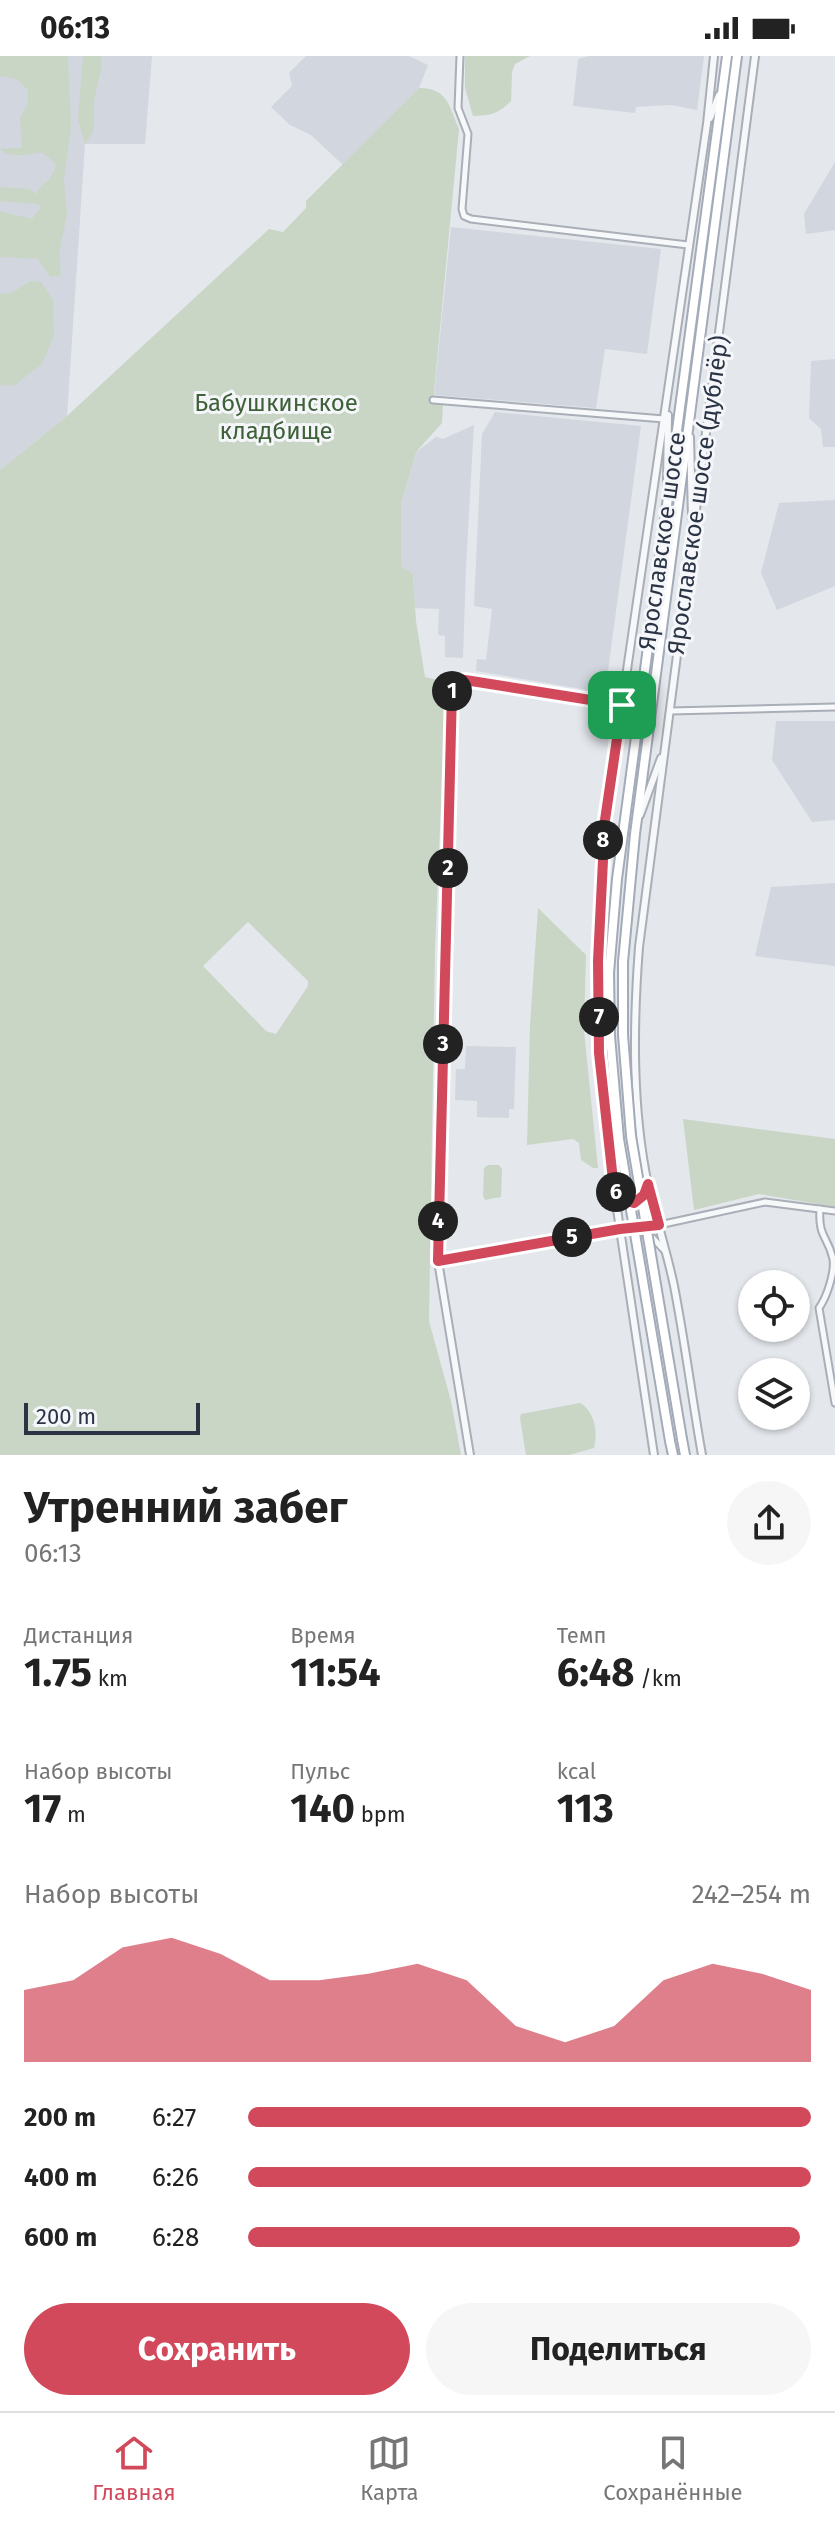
<!DOCTYPE html>
<html lang="ru">
<meta charset="utf-8">
<style>
:root{--surface:#fff;--page:#f6f6f6;--text:#222;--muted:#767676;--line:#e0e0e0;--accent:#d1495b}
body{margin:0;font-family:"Fira Sans",sans-serif;background:var(--page);color:var(--text);height:100vh;display:flex;flex-direction:column;font-size:30px;white-space:nowrap}
*{box-sizing:border-box;margin:0}
p{font-size:26px;color:var(--muted)}
.icon{flex:none;width:44px;height:44px;fill:none;stroke:currentColor;stroke-width:2;stroke-linecap:round;stroke-linejoin:round}
.map{position:relative;height:1399px;overflow:hidden}
.details{display:flex;flex-direction:column;background:var(--surface);flex:1}
.details>*{flex:none}
.controls{position:absolute;left:738px;top:1214px;display:grid;gap:16px}
.controls a{display:grid;place-items:center;width:72px;height:72px;border-radius:50%;background:var(--surface);box-shadow:0 2px 6px #0004;font-size:40px}
.scale{position:absolute;left:24px;bottom:20px;width:176px;box-sizing:border-box;padding-left:8px;border:4px solid #2b3445;border-top:0;font-size:22px;line-height:28px;white-space:nowrap;color:#2b3445;-webkit-text-stroke:6px #f4f6f9;paint-order:stroke}
.pin{position:absolute;display:grid;place-items:center;width:68px;height:68px;color:#fff;margin:-34px;border-radius:16px;box-shadow:0 4px 12px #0006}
.km{position:absolute;width:40px;height:40px;margin:-20px;border-radius:50%;background:#222;color:#fff;font-size:22px;line-height:40px;text-align:center}
.round{display:grid;place-items:center;flex:none;width:84px;height:84px;border-radius:42px;background:var(--page)}
.summary{display:flex;align-items:center;justify-content:space-between;height:136px;padding:0 24px}
h1{font-size:44px;font-weight:700;line-height:60px}
.stats{display:grid;grid-template-columns:repeat(3,1fr);gap:12px;height:136px;padding:8px 24px}
.stats div{display:grid;align-content:center}
.stats b{font-size:40px;font-weight:700}
.stats small{font-size:22px;font-weight:400}
.stats p{font-size:22px}
.chart{height:224px;padding:16px 24px}
.chart p{display:flex;justify-content:space-between}
.chart svg{width:100%;height:144px;margin-top:8px;fill:var(--accent);opacity:.7}
.cta{display:flex;gap:16px;margin-top:auto;padding:16px 24px}
.cta a{flex:1;height:92px;border-radius:48px;background:var(--accent);color:#fff;font-size:32px;font-weight:700;line-height:92px;text-align:center}
.cta a+a{background:var(--page);color:var(--text)}
ul{padding:0 24px;list-style:none;font-size:26px}
li{display:grid;grid-template-columns:128px 96px 1fr;align-items:center;height:60px}
li i{height:20px;border-radius:10px;background:var(--accent)}
.status{display:flex;justify-content:space-between;align-items:center;height:56px;padding:0 40px;background:var(--surface);direction:ltr}
.status svg{height:22px;fill:currentColor}
.menu{display:flex;justify-content:space-around;align-items:center;height:112px;border-top:2px solid var(--line);background:var(--surface);font-size:22px;color:var(--muted)}
.menu a{display:grid;justify-items:center;gap:4px}
.menu .current{color:var(--accent)}
.map>svg:first-child{display:block}
.built{fill:#d2d6de}
.green{fill:#c9d6c5;fill-rule:evenodd}
.lines{fill:none;stroke-linecap:round;stroke-linejoin:round}
.minor-casing{stroke:#a9aeb7;stroke-width:9}
.tertiary-casing{stroke:#a9aeb7;stroke-width:10}
.primary-casing{stroke:#a3abb8;stroke-width:12}
.minor{stroke:#f7f8fa;stroke-width:5}
.tertiary{stroke:#f7f8fa;stroke-width:6}
.primary{stroke:#fff;stroke-width:8}
.primary-bridge-casing{stroke:#a3abb8;stroke-width:12;stroke-linecap:butt}
.primary-bridge{stroke:#fff;stroke-width:8}
.route-casing{stroke:#fff;stroke-width:16}
.route{stroke:#d1495b;stroke-width:10}
.labels{text-anchor:middle;stroke-width:6;stroke-linejoin:round;paint-order:stroke}
.park-label{font-size:24px;fill:#3f6138;stroke:#f4f6f9}
.street-label{font-size:24px;fill:#2b3445;stroke:#f4f6f9}
</style>
<div class="status"><b>06:13</b><svg viewBox="0 0 49 12"><path d="M0 12V9h3v3zM5 12V6h3v6zM10 12V3h3v9zM15 12V0h3v12zM26 1h20v11H26zM47 4h2v5h-2z"/></svg></div>
<div class="map">
<svg width="835" height="1399" viewBox="0 0 835 1399">
<rect width="100%" height="100%" fill="#e4e7ec"/>
<g class="built">
<polygon points="0,0 152,0 145,88 85,88 67,360 0,414"/>
<polygon points="306,0 409,0 428,9 419,32 343,109 311,79 290,69 271,51 292,30 289,17"/>
<polygon points="589,0 704,0 697,54 671,49 636,51 635,57 573,50 578,3"/>
<polygon points="835,106 835,174 806,178 804,158"/>
<polygon points="451,171 661,193 647,298 605,293 596,352 434,339"/>
<polygon points="835,303 835,391 823,391 821,373 809,362 811,305"/>
<polygon points="495,356 641,370 605,637 476,615 477,603 486,604 492,553 474,550 482,378"/>
<polygon points="474,369 466,511 463,602 445,601 445,580 438,579 439,553 415,552 413,518 401,510 401,448 416,396 436,381 443,383"/>
<polygon points="835,444 835,530 777,554 761,517 779,447"/>
<polygon points="776,665 835,665 835,764 812,766 772,704"/>
<polygon points="835,827 835,910 755,900 771,831"/>
<polygon points="466,990 516,991 514,1053 509,1053 509,1062 477,1061 477,1045 455,1044 456,1013 465,1013"/>
</g>
<g class="green">
<path d="M0,0H68L71,72L64,123L67,159L59,196L61,219L50,221L38,203L0,201V155L32,163L41,151L37,148L0,145V131L30,133L36,138C43,126 56,122 55,107L43,97C29,96 11,105 0,93L22,92L20,62L27,49L28,34L17,23L0,20Z"/>
<polygon points="83,0 101,0 102,9 94,45 94,74 85,88 78,63"/>
<path d="M465,0H530L515,8L512,16L511,45C500,57 490,60 473,60L465,32Z"/>
<path d="M419,32C448,32 449,50 459,73L433,346L443,349L442,367L416,396L401,448V510L413,518L416,565L425,621L446,626L435,893L429,1265L451,1345L461,1399H0V414L67,360L269,173L283,176L306,152V145ZM248,866L308,925V930L276,978L266,975L203,910Z"/>
<polygon points="31,225 41,226 53,244 54,279 42,308 15,329 0,330 0,238 11,237"/>
<polygon points="538,852 586,899 584,975 598,1112 593,1112 581,1104 579,1087 573,1083 527,1089 530,969"/>
<polygon points="683,1063 835,1083 835,1151 759,1138 694,1154"/>
<polygon points="488,1109 499,1109 502,1113 501,1141 485,1144 483,1140 484,1112"/>
<path d="M580,1347C595,1356 598,1376 594,1392L569,1399H526L520,1362L521,1358Z"/>
</g>
<g class="lines">
<defs>
<g id="minor">
<polyline points="460,0 458,52 468,78 462,153 464,160 471,163 688,189"/>
<polyline points="433,344 664,363"/>
<polyline points="670,655 835,651"/>
<path d="M820,1153C818,1182 828,1180 833,1203C835,1216 827,1241 819,1252L835,1347"/>
<polyline points="634,1174 651,1180 664,1194"/>
<polyline points="438,1205 620,1173 659,1169 765,1146 835,1155"/>
</g>
<g id="tertiary">
<polyline points="710,62 719,39"/>
<polyline points="690,381 692,462"/>
<polyline points="667,428 668,359"/>
<polyline points="640,759 661,702"/>
<polyline points="616,1137 622,1143 634,1147 644,1139 648,1130"/>
<polyline points="470,1399 438,1205 452,634 460,625 465,624 622,649"/>
<polyline points="654,1399 614,1133 599,997 598,905 605,764 707,68 714,0"/>
<path d="M702,1399C692,1343 685,1286 674,1230C667,1196 656,1163 648,1129C632,1052 633,970 639,891L755,0"/>
</g>
<g id="primary">
<polyline points="623,979 623,906 635,778 737,0"/>
<polyline points="610,980 609,917 617,823 727,0"/>
<polyline points="682,1383 685,1399"/>
<polyline points="670,1385 673,1399"/>
</g>
</defs>
<use href="#minor" class="minor-casing"/>
<use href="#tertiary" class="tertiary-casing"/>
<use href="#primary" class="primary-casing"/>
<use href="#minor" class="minor"/>
<use href="#tertiary" class="tertiary"/>
<use href="#primary" class="primary"/>
<defs>
<g id="primary-bridge">
<polyline points="623,979 631,1080 682,1383"/>
<polyline points="610,980 619,1083 670,1385"/>
</g>
</defs>
<use href="#primary-bridge" class="primary-bridge-casing"/>
<use href="#primary-bridge" class="primary-bridge"/>
</g>
<g class="lines">
<defs>
<polygon id="route" points="465,624 622,649 605,764 598,905 599,997 614,1133 622,1143 634,1147 644,1139 648,1128 659,1169 620,1173 438,1205 452,634 460,625"/>
</defs>
<use href="#route" class="route-casing"/>
<use href="#route" class="route"/>
</g>
<g class="labels">
<g class="park-label">
<text x="276" y="355">Бабушкинское<tspan x="276" dy="28">кладбище</tspan></text>
</g>
<g class="street-label">
<text transform="translate(698 439) rotate(-82)" y="8">Ярославское шоссе (дублёр)</text>
<text transform="translate(662 485) rotate(-82)" y="8">Ярославское шоссе</text>
</g>
</g>
</svg>
<div class="controls">
<a><svg class="icon" aria-label="locate" viewBox="0 0 24 24"><circle cx="12" cy="12" r="6"/><path d="M12 2v4M12 18v4M2 12h4M18 12h4"/></svg></a>
<a><svg class="icon" aria-label="layers" viewBox="0 0 24 24"><path d="M12 4l9 5-9 5-9-5zM3 14l9 5 9-5"/></svg></a>
</div>
<div class="scale">200 m</div>
<div class="pin" style="left:622px;top:649px;background:#1e9e55"><svg class="icon" aria-label="arrive" viewBox="0 0 24 24"><path d="M6 21V4h12l-3 4 3 4H6"/></svg></div>
<b class="km" style="left:452px;top:635px">1</b>
<b class="km" style="left:448px;top:812px">2</b>
<b class="km" style="left:443px;top:988px">3</b>
<b class="km" style="left:438px;top:1165px">4</b>
<b class="km" style="left:572px;top:1181px">5</b>
<b class="km" style="left:616px;top:1136px">6</b>
<b class="km" style="left:599px;top:961px">7</b>
<b class="km" style="left:603px;top:784px">8</b>
</div>
<section class="details">
<div class="summary"><div><h1>Утренний забег</h1><p>06:13</p></div><a class="round"><svg class="icon" aria-label="share" viewBox="0 0 24 24"><path d="M12 15V3M7 8l5-5 5 5M5 13v7h14v-7"/></svg></a></div>
<div class="stats">
<div><p>Дистанция</p><b>1.75<small> km</small></b></div>
<div><p>Время</p><b>11:54</b></div>
<div><p>Темп</p><b>6:48<small> /km</small></b></div>
</div>
<div class="stats">
<div><p>Набор высоты</p><b>17<small> m</small></b></div>
<div><p>Пульс</p><b>140<small> bpm</small></b></div>
<div><p>kcal</p><b>113</b></div>
</div>
<div class="chart"><p><span>Набор высоты</span>242–254 m</p>
<svg viewBox="0 0 160 44" preserveAspectRatio="none"><path d="M0 44V22L10 19L20 9L30 6L40 11L50 19L60 19L70 17L80 14L90 19L100 33L110 38L120 33L130 19L140 14L150 17L160 22V44z"/></svg>
</div>
<ul>
<li><b>200 m</b>6:27<i style="width:100%"></i></li>
<li><b>400 m</b>6:26<i style="width:100%"></i></li>
<li><b>600 m</b>6:28<i style="width:98%"></i></li>
</ul>
<div class="cta"><a>Сохранить</a><a>Поделиться</a></div>
</section>
<nav class="menu">
<a class="current"><svg class="icon" aria-label="home" viewBox="0 0 24 24"><path d="M3 11l9-7 9 7M6 9v11h12V9"/></svg>Главная</a>
<a><svg class="icon" aria-label="map" viewBox="0 0 24 24"><path d="M3 6l6-2 6 2 6-2v14l-6 2-6-2-6 2zM9 4v14M15 6v14"/></svg>Карта</a>
<a><svg class="icon" aria-label="saved" viewBox="0 0 24 24"><path d="M7 4h10v16l-5-4-5 4z"/></svg>Сохранённые</a>
</nav>
